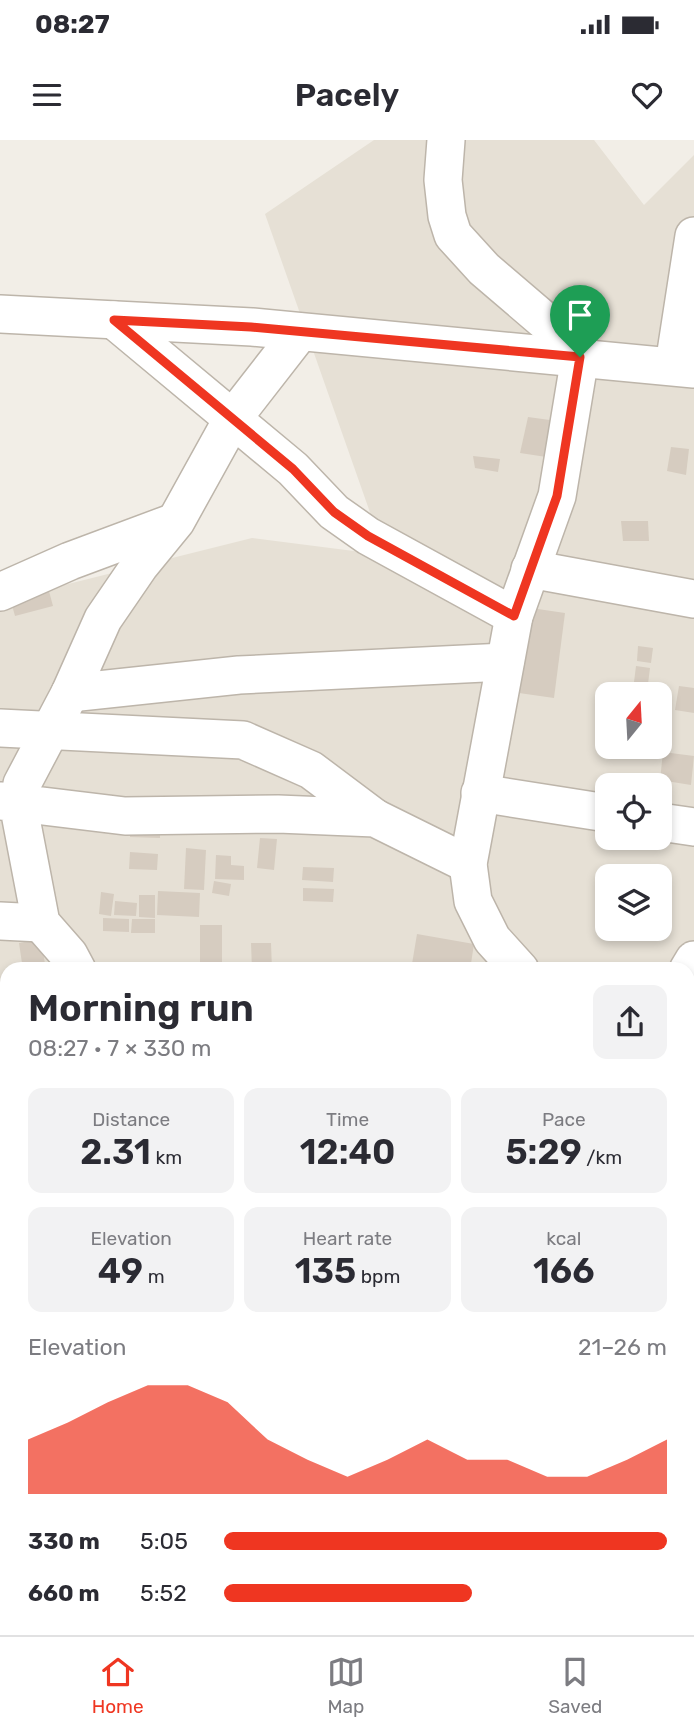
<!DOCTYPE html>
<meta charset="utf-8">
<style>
:root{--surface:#fff;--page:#f2f2f3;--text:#2b2b33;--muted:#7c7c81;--line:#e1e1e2;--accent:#ef3621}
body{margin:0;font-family:Rubik,sans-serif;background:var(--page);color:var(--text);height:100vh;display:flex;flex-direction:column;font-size:26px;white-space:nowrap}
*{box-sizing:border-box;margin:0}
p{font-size:23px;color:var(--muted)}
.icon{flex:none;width:38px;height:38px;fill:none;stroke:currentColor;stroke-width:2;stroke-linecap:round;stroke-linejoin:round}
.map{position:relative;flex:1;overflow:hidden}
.details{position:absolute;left:0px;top:822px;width:695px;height:674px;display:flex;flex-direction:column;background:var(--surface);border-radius:21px 21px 0 0;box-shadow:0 4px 10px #0003}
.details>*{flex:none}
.needle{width:46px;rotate:18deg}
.controls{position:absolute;left:595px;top:542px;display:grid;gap:14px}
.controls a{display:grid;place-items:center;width:77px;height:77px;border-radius:14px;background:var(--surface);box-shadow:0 4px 10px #0003;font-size:35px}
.pin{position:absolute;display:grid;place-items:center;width:60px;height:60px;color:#fff;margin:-72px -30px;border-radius:50% 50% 50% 0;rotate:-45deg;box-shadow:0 0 7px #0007}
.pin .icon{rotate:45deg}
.round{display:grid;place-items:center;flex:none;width:74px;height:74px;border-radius:14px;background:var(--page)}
.head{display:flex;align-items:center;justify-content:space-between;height:119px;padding:0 28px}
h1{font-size:38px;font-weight:600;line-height:52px}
.figures{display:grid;grid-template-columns:repeat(3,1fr);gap:10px;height:119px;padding:7px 28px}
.figures div{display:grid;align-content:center;border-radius:14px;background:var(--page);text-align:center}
.figures b{font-size:35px;font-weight:600}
.figures small{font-size:19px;font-weight:400}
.figures p{font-size:19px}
.chart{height:196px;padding:14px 28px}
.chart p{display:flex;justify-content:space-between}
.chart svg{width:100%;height:126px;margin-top:7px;fill:var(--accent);opacity:.7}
ul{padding:0 28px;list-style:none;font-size:23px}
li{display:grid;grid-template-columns:112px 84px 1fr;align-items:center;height:52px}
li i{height:18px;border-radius:9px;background:var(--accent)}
.status{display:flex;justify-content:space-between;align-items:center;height:49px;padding:0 35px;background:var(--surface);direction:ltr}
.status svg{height:19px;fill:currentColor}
header{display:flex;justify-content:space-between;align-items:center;height:91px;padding:0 28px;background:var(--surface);font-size:32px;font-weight:600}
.tabs{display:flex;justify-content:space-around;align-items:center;height:98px;border-top:2px solid var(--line);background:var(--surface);font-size:19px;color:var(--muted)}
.tabs a{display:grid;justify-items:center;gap:4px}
.tabs .current{color:var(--accent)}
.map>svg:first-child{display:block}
.residential{fill:#e6e0d5;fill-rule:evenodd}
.building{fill:#d6ccc0}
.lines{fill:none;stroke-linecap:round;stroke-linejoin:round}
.minor-casing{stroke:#bdb5aa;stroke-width:40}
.minor{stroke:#fff;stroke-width:37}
.route-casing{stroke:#fff;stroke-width:14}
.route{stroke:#ef3621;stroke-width:9}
</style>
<div class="status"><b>08:27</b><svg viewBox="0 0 49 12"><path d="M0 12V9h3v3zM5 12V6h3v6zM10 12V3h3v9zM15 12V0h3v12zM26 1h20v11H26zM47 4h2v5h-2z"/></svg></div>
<header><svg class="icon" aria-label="menu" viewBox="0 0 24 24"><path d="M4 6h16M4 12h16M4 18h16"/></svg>Pacely<svg class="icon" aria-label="heart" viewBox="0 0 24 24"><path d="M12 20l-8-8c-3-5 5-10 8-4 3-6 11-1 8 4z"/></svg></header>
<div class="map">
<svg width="694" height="1495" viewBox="0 0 694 1495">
<rect width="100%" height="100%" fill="#f2eee7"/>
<path class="residential" d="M374,0H594L644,65L694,15V1495H0V461L252,398L385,415L265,74ZM607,555H660V607H607ZM607,646H660V698H607ZM607,737H660V789H607ZM7,830H688V1489H7Z"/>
<g class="building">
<polygon points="528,277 557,281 553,318 520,313"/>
<polygon points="671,307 689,309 686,335 667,331"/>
<polygon points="473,316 500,319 498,332 475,328"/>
<polygon points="621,381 648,381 649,401 623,401"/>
<polygon points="46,440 53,466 15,476 8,451"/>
<polygon points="531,468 565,473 554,558 519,553"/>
<polygon points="638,506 653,508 651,523 637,521"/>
<polygon points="636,526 650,528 648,544 634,542"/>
<polygon points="679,546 694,548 694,573 675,570"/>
<polygon points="663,612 694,616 691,645 660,640"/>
<polygon points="130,683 160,685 160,698 130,697"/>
<polygon points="260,698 277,699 274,730 257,728"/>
<polygon points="186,708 206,710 204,750 184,749"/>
<polygon points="130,712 158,714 157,730 129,729"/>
<polygon points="216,715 231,716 231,725 244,726 244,740 215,739"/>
<polygon points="303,727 334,728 333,742 302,740"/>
<polygon points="214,741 231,744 229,756 212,753"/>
<polygon points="303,748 334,749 333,762 303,761"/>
<polygon points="158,751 200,753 199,777 157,775"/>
<polygon points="101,752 114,754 111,776 99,774"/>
<polygon points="139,755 155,755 155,778 139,777"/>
<polygon points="115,761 137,763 136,776 114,775"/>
<polygon points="103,778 129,779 129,792 103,791"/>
<polygon points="132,779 155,779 155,793 131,793"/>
<rect x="200" y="785" width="22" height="37"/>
<polygon points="417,794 474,804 470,830 411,830"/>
<polygon points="41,799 46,830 23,830 19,803"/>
<polygon points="251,803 271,803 272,830 252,830"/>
<polygon points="694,895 694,914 688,912"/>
<rect x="0" y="1188" width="7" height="37"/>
<polygon points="586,1489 609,1489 608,1495 583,1495"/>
</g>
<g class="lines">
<defs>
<g id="minor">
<polyline points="446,0 443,40 447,76 453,95 484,129 588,218"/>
<polyline points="0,174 252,187 694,229"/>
<polyline points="114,180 293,329 334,372 368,396 514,476"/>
<polyline points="300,192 233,278 176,381 140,425 103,479 70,553 22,644 18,663 125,676 278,674 375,678 468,724"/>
<polyline points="674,225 694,96"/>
<polyline points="530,429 694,459"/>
<polyline points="0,452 70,421 172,383"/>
<polyline points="70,553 239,535 505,522"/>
<polyline points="0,588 243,600 311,630 375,678"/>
<polyline points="480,653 607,673"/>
<polyline points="0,661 18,663 41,783 69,815 77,830"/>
<polyline points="660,682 694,687"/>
<polyline points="0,781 41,783"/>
<polyline points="520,830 492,799 473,761 468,724 514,476 557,356 580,217"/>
<polyline points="688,830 694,820"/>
<polyline points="0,943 7,937"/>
<polyline points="688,1006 694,1011"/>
<polyline points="688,1114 694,1098"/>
<polyline points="0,1235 7,1235"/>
<polyline points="688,1368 694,1375"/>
<polyline points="183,1495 183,1489"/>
<polyline points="554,1495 555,1489"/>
</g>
</defs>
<use href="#minor" class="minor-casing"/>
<use href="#minor" class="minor"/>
</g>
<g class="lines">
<defs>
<polygon id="route" points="114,180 251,187 580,217 557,356 514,476 368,396 334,372 293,329"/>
</defs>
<use href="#route" class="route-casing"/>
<use href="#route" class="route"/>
</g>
</svg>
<div class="controls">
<a><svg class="needle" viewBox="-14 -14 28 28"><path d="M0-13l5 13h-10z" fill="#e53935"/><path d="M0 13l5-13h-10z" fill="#7c7c81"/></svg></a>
<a><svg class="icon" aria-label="locate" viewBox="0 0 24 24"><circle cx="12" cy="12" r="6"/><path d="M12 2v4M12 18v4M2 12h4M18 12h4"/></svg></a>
<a><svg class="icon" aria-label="layers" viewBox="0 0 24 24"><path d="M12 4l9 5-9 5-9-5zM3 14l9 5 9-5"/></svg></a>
</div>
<div class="pin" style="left:580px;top:217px;background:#1e9e55"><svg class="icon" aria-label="arrive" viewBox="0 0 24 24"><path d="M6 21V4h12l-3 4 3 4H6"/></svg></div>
<section class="details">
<div class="head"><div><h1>Morning run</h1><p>08:27 · 7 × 330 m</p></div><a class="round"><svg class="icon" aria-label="share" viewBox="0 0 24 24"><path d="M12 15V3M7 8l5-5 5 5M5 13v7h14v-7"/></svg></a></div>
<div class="figures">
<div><p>Distance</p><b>2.31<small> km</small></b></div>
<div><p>Time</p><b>12:40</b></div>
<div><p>Pace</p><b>5:29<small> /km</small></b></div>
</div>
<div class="figures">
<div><p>Elevation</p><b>49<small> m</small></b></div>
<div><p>Heart rate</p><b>135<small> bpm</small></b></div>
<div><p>kcal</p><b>166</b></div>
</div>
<div class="chart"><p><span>Elevation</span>21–26 m</p>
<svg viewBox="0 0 160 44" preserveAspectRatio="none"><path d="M0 44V25L10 19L20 12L30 6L40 6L50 12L60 25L70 32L80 38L90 32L100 25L110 32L120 32L130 38L140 38L150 32L160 25V44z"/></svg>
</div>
<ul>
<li><b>330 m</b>5:05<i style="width:100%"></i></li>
<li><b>660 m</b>5:52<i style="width:56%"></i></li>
</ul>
</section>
</div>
<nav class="tabs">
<a class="current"><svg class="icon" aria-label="home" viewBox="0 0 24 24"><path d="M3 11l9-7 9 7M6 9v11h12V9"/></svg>Home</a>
<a><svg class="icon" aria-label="map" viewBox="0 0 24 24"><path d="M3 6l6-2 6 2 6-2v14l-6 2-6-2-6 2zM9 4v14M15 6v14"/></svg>Map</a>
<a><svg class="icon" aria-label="saved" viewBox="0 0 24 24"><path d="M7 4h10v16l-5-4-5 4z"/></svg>Saved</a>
</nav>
